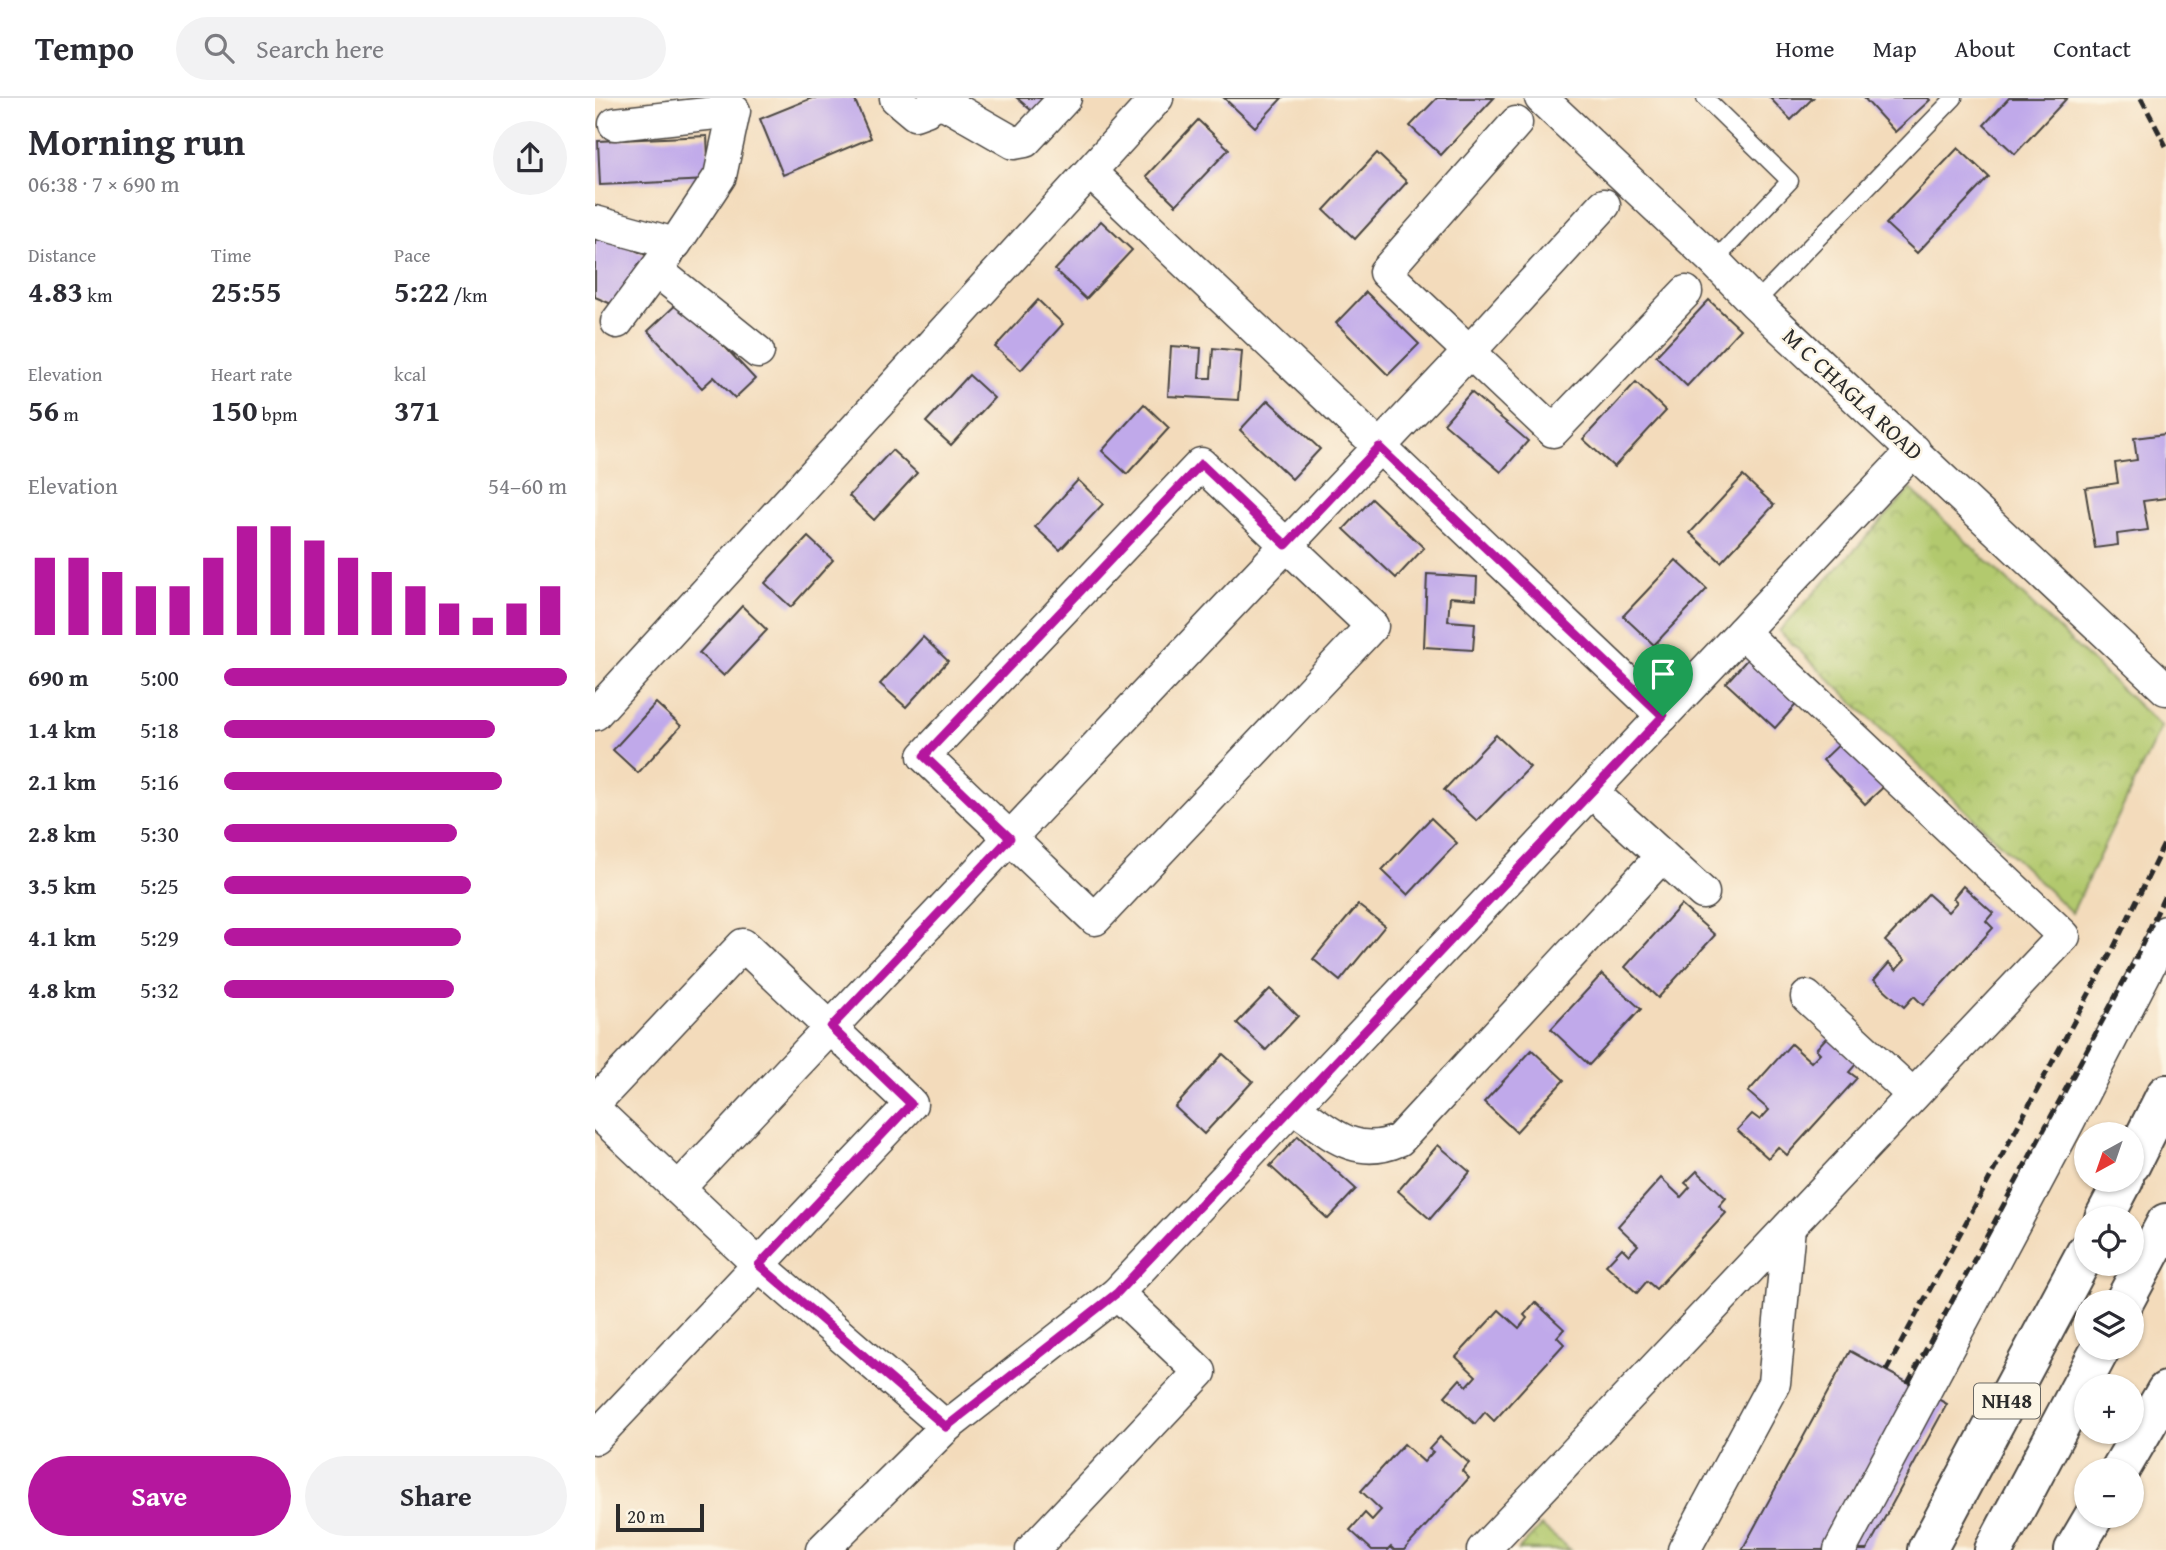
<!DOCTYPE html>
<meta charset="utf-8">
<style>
:root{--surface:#fff;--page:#f2f2f3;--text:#2b2b33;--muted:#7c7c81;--line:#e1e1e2;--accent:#b5179e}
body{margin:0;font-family:"Gentium Book Plus",serif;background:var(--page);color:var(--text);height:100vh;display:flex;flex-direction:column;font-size:26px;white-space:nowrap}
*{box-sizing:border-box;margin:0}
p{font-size:23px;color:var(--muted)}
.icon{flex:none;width:38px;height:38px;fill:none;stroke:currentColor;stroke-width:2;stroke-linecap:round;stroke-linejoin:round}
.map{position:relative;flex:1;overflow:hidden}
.details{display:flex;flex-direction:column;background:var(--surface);width:595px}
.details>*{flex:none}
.needle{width:46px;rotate:220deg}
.fabs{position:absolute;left:1479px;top:1024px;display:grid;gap:14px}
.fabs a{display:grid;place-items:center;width:70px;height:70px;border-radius:50%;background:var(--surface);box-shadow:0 2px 5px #0004;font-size:35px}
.scale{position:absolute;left:21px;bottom:18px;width:88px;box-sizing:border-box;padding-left:7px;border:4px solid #2b2b2b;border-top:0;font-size:19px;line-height:24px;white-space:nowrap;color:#2b2b2b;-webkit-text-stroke:5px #fcf5e5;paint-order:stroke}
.pin{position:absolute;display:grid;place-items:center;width:60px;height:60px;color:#fff;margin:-72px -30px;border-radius:50% 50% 50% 0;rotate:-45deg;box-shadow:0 0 7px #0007}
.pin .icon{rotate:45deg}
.round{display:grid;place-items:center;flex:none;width:74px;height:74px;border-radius:37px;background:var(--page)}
.overview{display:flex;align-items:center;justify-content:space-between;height:119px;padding:0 28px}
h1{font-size:38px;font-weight:700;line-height:52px}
.metrics{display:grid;grid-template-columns:repeat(3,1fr);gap:10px;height:119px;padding:7px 28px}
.metrics div{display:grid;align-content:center}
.metrics b{font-size:30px;font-weight:700}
.metrics small{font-size:19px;font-weight:400}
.metrics p{font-size:19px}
.chart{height:196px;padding:14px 28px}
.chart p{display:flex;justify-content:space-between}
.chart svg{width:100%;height:126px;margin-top:7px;stroke:var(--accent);stroke-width:6}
.primary-button{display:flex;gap:14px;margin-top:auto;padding:14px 28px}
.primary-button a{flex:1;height:80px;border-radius:42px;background:var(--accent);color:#fff;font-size:28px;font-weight:700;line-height:80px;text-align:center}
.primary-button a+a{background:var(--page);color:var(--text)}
ul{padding:0 28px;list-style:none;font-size:23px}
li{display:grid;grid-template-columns:112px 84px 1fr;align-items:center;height:52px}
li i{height:18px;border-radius:9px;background:var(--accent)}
header{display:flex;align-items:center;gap:42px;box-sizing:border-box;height:98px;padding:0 35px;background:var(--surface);border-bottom:2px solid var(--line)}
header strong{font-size:33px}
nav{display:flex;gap:38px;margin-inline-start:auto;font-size:24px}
.search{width:490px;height:63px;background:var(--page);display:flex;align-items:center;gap:18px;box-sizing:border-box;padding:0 24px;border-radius:38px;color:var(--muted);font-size:26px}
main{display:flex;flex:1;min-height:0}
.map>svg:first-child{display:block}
.park{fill:url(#park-crowns);stroke:#6e7a4c;stroke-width:2}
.building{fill:#c0a9ea}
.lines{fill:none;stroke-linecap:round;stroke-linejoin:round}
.service-casing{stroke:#494541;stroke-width:19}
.minor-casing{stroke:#494541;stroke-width:35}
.primary-casing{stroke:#494541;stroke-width:42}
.motorway-casing{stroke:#494541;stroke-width:42}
.service{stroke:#fff;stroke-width:16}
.minor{stroke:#fff;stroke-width:32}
.primary{stroke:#fff;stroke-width:38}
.motorway{stroke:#fff;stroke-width:38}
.rail{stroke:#2b2b2b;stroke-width:5;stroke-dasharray:10 5;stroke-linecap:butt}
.route-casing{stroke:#fff;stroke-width:14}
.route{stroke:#b5179e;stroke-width:9}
.labels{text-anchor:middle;stroke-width:5;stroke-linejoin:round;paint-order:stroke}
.shield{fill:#fcf5e5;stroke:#6a6863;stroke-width:2}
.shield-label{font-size:21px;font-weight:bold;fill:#2b2b2b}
.street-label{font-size:23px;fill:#2b2b2b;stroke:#fcf5e5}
</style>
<header>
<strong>Tempo</strong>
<div class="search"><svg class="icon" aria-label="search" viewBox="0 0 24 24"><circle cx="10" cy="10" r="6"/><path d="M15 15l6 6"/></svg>Search here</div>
<nav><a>Home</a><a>Map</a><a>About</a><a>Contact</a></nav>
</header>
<main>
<section class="details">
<div class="overview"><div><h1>Morning run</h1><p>06:38 · 7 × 690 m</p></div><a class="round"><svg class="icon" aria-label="share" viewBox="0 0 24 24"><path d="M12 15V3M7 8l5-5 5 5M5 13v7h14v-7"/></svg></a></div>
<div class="metrics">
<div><p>Distance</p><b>4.83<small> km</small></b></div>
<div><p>Time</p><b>25:55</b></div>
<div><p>Pace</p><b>5:22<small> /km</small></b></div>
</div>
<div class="metrics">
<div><p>Elevation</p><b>56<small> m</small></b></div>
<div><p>Heart rate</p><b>150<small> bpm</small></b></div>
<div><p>kcal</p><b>371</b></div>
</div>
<div class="chart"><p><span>Elevation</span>54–60 m</p>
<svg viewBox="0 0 160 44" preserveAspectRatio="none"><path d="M5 44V17M15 44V17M25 44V22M35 44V27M45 44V27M55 44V17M65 44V6M75 44V6M85 44V11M95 44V17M105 44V22M115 44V27M125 44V33M135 44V38M145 44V33M155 44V27"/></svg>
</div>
<ul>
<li><b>690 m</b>5:00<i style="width:100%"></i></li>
<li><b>1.4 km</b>5:18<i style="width:79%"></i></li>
<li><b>2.1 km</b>5:16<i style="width:81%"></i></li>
<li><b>2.8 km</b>5:30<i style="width:68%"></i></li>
<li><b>3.5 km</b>5:25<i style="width:72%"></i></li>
<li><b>4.1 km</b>5:29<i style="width:69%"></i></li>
<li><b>4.8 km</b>5:32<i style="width:67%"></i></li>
</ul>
<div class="primary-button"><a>Save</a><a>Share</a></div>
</section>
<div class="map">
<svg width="1571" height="1452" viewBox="0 0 1571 1452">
<defs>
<pattern id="park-crowns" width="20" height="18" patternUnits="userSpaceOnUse" patternTransform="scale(1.75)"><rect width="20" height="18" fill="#b2c96e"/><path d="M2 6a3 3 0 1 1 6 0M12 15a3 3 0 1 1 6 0" fill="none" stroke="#99ad5f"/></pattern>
</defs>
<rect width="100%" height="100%" fill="#fcf5e5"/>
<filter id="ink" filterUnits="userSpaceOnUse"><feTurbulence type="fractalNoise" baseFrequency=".0143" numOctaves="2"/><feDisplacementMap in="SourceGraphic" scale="14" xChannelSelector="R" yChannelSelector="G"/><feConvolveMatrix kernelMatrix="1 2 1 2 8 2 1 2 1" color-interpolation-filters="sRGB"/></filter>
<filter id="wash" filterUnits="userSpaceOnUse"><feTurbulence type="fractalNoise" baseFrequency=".00686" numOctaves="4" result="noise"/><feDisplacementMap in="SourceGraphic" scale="28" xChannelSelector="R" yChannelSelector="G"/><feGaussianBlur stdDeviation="1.57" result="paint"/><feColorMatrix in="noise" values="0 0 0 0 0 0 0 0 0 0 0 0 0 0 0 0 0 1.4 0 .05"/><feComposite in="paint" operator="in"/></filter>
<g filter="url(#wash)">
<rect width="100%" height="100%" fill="#f3dbbb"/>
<g class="park">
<polygon points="1316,391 1566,629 1477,815 1184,533"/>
<polygon points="946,1428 976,1452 923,1452"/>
</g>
<g id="blocks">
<g class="building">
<polygon points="217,0 259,0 276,40 188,77 165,21"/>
<polygon points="422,0 464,0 446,21"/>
<polygon points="629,0 687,0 660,29"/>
<polygon points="842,0 899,0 846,57 815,28"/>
<polygon points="1175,0 1218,0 1196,22"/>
<polygon points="1269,0 1333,0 1335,2 1300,34"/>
<polygon points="1414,0 1472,0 1420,56 1389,27"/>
<polygon points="603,22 634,51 581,107 551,78"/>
<polygon points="112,38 114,82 5,87 3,43"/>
<polygon points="1363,50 1394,79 1322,155 1291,126"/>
<polygon points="782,55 812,84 760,141 729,112"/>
<polygon points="506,123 537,152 491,201 460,172"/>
<polygon points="0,134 51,157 28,211 0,199"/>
<polygon points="771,194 824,246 793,277 741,225"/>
<polygon points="86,202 160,281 140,300 119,279 107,290 53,233"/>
<polygon points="443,202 468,226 426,272 400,249"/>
<polygon points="1114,202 1145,231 1092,288 1061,258"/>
<polygon points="576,248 606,250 604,280 616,280 618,250 647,253 643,302 573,298"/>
<polygon points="374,277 399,300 356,347 331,324"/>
<polygon points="1041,284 1071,313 1019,369 988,341"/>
<polygon points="876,294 933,343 906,374 849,325"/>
<polygon points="673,302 725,351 697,381 645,332"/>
<polygon points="549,306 574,330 532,376 507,353"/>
<polygon points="1571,336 1571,400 1548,403 1553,432 1522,436 1523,447 1500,450 1490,390 1523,385 1520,365 1542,362 1539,340"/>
<polygon points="297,352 322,375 279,422 254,398"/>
<polygon points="1148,378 1179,407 1126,464 1095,435"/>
<polygon points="483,382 508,406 465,452 440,429"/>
<polygon points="777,401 829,450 801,480 749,431"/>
<polygon points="213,439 238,462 196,509 170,485"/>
<polygon points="1081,462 1112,491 1059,547 1028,518"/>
<polygon points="832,476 882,479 881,501 855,499 853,523 880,525 878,552 829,549"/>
<polygon points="147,508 172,532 129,578 104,555"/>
<polygon points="328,539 353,563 311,609 285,586"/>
<polygon points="1157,556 1206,601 1180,630 1131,585"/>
<polygon points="61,605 86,628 43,675 18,652"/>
<polygon points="901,637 935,669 882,723 849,692"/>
<polygon points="1252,639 1294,684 1270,706 1228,662"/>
<polygon points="836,720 862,745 813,797 787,772"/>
<polygon points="1368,788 1398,815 1391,823 1398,830 1328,907 1319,898 1309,909 1279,882 1294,865 1301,872 1310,862 1290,843 1333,796 1353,814 1362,804 1358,800"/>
<polygon points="763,807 790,828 745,883 718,861"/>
<polygon points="1086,807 1120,837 1063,900 1030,869"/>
<polygon points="1007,876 1046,911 994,967 956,931"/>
<polygon points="675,891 703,918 671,952 642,925"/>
<polygon points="1232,939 1262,965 1254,974 1262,980 1192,1057 1183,1049 1173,1060 1142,1032 1157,1016 1165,1022 1174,1012 1153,994 1196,946 1216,964 1225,955 1221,951"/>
<polygon points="937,952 969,982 921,1034 889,1004"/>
<polygon points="628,956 658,983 609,1036 580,1009"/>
<polygon points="703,1038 761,1091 733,1121 675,1068"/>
<polygon points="843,1047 875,1074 835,1121 803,1093"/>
<polygon points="1102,1073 1131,1100 1124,1108 1131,1115 1061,1191 1052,1183 1042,1195 1011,1167 1027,1150 1034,1157 1043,1147 1023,1128 1066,1080 1086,1099 1095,1089 1090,1085"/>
<polygon points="940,1204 969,1231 962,1239 969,1246 899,1323 890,1314 880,1326 850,1298 865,1281 872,1288 881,1278 861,1259 904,1212 924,1230 932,1220 929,1217"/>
<polygon points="1255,1253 1352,1306 1272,1452 1147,1452"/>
<polygon points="845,1339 874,1365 867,1373 874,1380 809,1452 799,1452 796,1449 793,1452 777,1452 755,1432 770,1415 777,1422 786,1412 766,1393 809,1346 829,1364 838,1354 834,1351"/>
</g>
</g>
</g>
<g filter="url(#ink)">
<use href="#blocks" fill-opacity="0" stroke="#494541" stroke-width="2"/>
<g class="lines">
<defs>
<g id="service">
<polyline points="1110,0 1195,83 1119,163"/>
<polyline points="1160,205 1359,0"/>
</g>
<g id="minor">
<polyline points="301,0 320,16 331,12 339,5 351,6 419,45 430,43 470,0"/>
<polyline points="946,0 1119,163 1160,205 1571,591"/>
<polyline points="921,25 790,174 958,333 1091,194"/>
<polyline points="495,74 1068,618"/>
<polyline points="0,124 80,146 125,78 139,13 20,26"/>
<polyline points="61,172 163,254"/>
<polyline points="22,224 73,155"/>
<polygon points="606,366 777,528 500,821 329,658"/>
<polyline points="0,616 562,0"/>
<polyline points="997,694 1108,795"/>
<polyline points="1212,899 1318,997"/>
<polyline points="0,1004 148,847 316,1006 0,1340"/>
<path d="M698,1009C734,1033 759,1062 804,1042L1067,758"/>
<polyline points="0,1012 164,1167 351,1329"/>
<polyline points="84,1090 874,254 1009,107"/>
<polyline points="227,1452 351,1329 522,1195 1319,352"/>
<polyline points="437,1452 605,1274 522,1195"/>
<polyline points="888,1452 1469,838 1147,534"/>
<polyline points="1089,1452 1179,1285 1194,1129"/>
<polyline points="1245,1452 1469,1032 1571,834"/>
</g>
<g id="primary">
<polyline points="1525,1372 1571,1293"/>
<polyline points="1479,1452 1499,1418"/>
</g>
<g id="motorway">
<polyline points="1536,1066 1571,996"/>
<polyline points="1509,1120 1529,1082"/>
<polyline points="1529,1204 1571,1125"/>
<polyline points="1332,1452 1491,1154"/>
<polyline points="1399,1452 1506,1250"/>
</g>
</defs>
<use href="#service" class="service-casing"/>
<use href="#minor" class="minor-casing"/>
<use href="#primary" class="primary-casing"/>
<use href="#motorway" class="motorway-casing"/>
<use href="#service" class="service"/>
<use href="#minor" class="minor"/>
<use href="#primary" class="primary"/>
<use href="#motorway" class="motorway"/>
<g class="rail">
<polyline points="1546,0 1571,48"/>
<polyline points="1291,1273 1517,853 1571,742"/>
<polyline points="1313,1285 1539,864 1571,795"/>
</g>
</g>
</g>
<g class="lines" filter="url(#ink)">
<defs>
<polygon id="route" points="784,349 1068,618 522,1195 351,1329 164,1167 316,1006 236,929 415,740 329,658 606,366 691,447"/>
</defs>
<use href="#route" class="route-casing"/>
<use href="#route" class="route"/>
</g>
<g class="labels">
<rect class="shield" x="1379" y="1285.5" width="66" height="35" rx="5"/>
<g class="shield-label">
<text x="1412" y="1310">NH48</text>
</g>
<g class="street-label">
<text transform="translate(1258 296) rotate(43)" y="8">M C CHAGLA ROAD</text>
</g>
</g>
</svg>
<div class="fabs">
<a><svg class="needle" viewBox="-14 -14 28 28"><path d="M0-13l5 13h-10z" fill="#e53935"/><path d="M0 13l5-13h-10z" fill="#7c7c81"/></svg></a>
<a><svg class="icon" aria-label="locate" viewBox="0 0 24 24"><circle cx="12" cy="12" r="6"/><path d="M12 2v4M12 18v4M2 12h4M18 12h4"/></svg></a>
<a><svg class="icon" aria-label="layers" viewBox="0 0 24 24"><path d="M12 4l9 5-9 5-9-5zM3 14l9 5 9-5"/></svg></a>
<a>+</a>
<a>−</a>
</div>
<div class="scale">20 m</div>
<div class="pin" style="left:1068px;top:618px;background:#1e9e55"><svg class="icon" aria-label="arrive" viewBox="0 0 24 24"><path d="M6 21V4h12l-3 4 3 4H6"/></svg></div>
</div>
</main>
